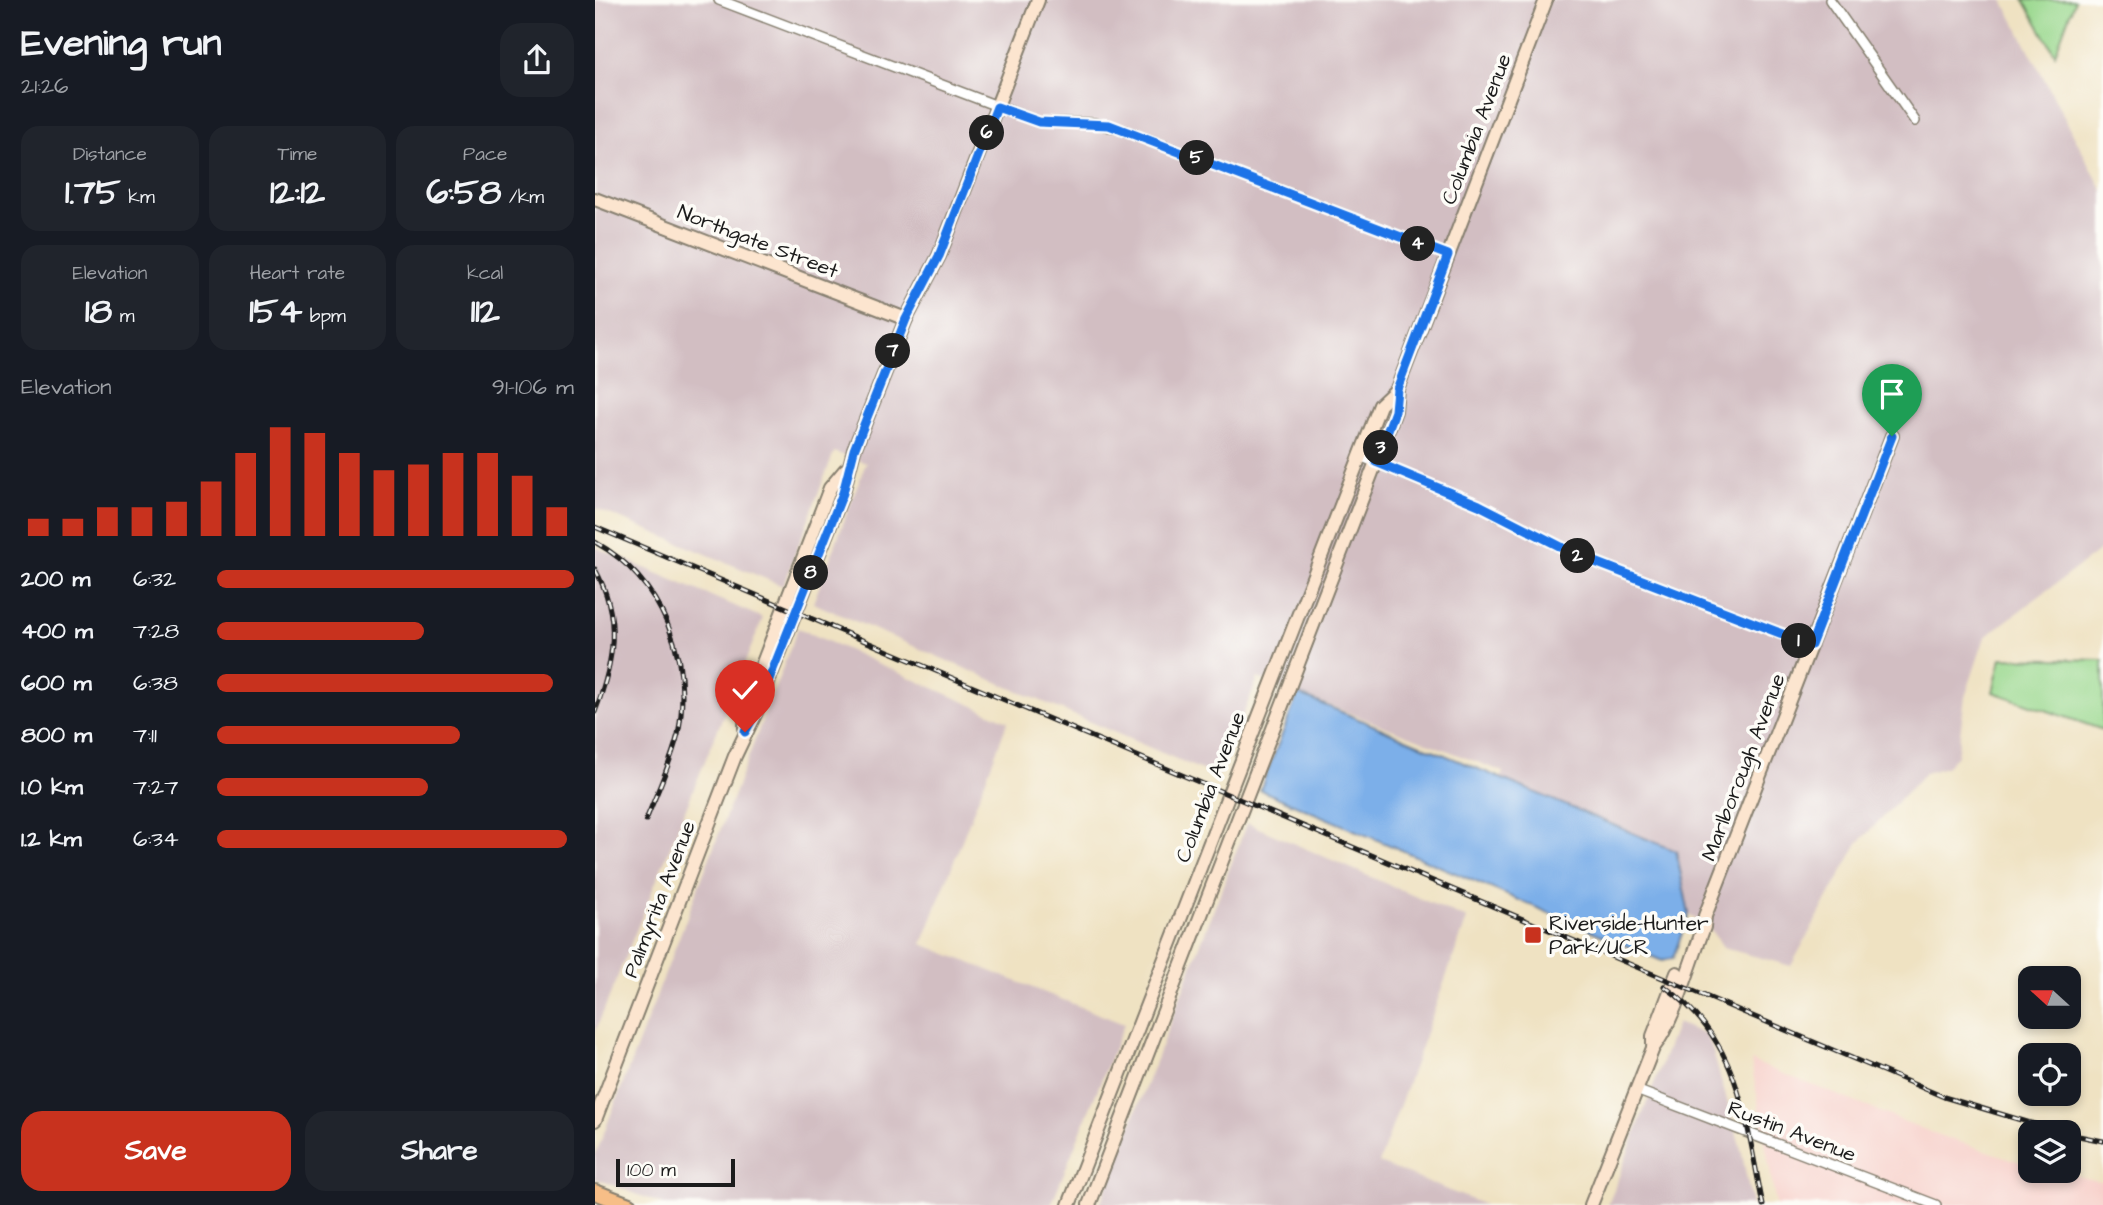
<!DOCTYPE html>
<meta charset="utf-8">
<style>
:root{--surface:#171b24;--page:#20242c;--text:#f1f3f6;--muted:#9ea1a6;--accent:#c8321e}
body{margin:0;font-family:"Architects Daughter",sans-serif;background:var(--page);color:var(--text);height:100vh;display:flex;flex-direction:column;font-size:26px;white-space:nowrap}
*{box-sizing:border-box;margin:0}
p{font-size:23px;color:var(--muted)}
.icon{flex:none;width:38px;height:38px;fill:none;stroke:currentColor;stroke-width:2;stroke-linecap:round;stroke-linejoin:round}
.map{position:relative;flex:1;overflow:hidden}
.sheet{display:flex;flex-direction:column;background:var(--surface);width:595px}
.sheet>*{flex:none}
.needle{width:46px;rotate:291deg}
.buttons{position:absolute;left:1423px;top:966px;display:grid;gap:14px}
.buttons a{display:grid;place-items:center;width:63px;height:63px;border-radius:14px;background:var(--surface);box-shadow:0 4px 10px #0003;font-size:35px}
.scale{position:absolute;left:21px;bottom:18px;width:119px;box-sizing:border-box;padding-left:7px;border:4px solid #1c1c1c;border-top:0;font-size:19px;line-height:24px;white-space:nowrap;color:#1c1c1c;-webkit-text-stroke:5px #fdfcf7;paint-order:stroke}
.pin{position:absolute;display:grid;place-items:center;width:60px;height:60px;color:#fff;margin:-72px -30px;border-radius:50% 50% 50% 0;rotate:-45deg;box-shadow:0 0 7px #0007}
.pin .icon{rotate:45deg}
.km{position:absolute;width:35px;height:35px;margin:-18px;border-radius:50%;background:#222;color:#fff;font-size:19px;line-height:35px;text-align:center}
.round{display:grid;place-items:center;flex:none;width:74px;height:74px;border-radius:21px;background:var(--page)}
.overview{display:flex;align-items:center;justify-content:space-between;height:119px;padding:0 21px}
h1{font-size:38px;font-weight:700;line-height:52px}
.stats{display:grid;grid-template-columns:repeat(3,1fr);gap:10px;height:119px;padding:7px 21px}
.stats div{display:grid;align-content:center;border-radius:18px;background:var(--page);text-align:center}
.stats b{font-size:35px;font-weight:700}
.stats small{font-size:19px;font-weight:400}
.stats p{font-size:19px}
.chart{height:196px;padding:14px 21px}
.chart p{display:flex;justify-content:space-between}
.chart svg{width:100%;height:126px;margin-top:7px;stroke:var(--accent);stroke-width:6}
.cta{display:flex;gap:14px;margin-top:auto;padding:14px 21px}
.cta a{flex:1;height:80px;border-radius:21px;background:var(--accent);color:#fff;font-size:28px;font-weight:700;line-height:80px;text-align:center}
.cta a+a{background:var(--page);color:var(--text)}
ul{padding:0 21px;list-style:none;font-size:23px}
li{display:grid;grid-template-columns:112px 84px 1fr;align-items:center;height:52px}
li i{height:18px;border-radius:9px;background:var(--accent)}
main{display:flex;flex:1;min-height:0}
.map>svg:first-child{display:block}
.built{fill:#f7d0ca}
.industrial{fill:#d2bec2}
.green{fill:#9ad88e;stroke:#5b7a55;stroke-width:2}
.water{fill:#7cafe9;stroke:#4c6682;stroke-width:2}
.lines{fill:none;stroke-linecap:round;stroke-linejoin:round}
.street-casing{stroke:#867f6f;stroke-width:12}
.secondary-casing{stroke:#867f6f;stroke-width:16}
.primary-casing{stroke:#867f6f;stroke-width:18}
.street{stroke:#fff;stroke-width:9}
.secondary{stroke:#fce5cf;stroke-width:12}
.primary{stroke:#f7be87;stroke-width:14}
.rail-casing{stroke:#1c1c1c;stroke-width:5}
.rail{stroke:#fdfcf7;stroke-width:2.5;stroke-dasharray:8;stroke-linecap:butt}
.route-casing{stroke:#fff;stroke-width:14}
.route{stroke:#1a73e8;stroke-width:9}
.poi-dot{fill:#c8321e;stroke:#fdfcf7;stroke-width:2.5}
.labels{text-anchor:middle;stroke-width:7;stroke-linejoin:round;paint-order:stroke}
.street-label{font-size:21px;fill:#1c1c1c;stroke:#fdfcf7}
.poi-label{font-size:21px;fill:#1c1c1c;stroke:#fdfcf7;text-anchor:start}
</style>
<main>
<section class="sheet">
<div class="overview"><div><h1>Evening run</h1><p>21:26</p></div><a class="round"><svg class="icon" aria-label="share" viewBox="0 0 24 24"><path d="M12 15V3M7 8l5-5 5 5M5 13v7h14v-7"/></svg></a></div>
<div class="stats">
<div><p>Distance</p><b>1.75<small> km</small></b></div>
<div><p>Time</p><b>12:12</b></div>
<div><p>Pace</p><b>6:58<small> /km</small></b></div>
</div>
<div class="stats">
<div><p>Elevation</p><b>18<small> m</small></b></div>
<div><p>Heart rate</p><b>154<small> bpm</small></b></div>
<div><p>kcal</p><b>112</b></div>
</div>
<div class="chart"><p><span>Elevation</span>91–106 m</p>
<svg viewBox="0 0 160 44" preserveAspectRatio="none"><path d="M5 44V38M15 44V38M25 44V34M35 44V34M45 44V32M55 44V25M65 44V15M75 44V6M85 44V8M95 44V15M105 44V21M115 44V19M125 44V15M135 44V15M145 44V23M155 44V34"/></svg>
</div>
<ul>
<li><b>200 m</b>6:32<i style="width:100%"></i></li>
<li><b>400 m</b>7:28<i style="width:58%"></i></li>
<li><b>600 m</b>6:38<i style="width:94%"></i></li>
<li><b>800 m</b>7:11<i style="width:68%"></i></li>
<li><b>1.0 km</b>7:27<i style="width:59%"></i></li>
<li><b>1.2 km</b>6:34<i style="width:98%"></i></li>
</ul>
<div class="cta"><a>Save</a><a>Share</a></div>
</section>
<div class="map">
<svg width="1508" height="1205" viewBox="0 0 1508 1205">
<rect width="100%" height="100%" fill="#fdfcf7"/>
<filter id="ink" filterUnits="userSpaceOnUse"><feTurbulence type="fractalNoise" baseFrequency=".0143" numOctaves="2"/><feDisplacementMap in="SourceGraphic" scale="14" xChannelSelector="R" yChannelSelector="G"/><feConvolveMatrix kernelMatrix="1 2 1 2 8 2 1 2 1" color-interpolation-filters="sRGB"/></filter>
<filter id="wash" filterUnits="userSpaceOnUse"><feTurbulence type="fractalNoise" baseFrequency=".00686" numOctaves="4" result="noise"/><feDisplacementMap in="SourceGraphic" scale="28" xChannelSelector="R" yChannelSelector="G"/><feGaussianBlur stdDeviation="1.57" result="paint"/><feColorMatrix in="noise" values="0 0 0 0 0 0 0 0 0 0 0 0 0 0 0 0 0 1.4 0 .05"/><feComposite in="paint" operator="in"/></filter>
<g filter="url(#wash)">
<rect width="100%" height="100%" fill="#efe2c2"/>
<polygon class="built" points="1156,1061 1346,1136 1435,1165 1435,1171 1460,1171 1508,1182 1508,1205 1181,1205"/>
<g class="industrial">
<polygon points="0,0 1408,0 1508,191 1508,548 1390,637 1370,697 1362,756 1351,767 1330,773 1263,843 1196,966 1129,948 1116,931 1094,914 1080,851 905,782 908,772 663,678 623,777 218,603 271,463 239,452 188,586 0,508"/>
<polygon points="0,547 168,618 0,1032"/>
<polygon points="203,628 413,721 327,944 529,1024 456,1205 69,1205 0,1178 0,1156"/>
<polygon points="652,823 872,919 784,1163 890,1205 505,1205"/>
<polygon points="1082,1023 1111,1035 1116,1045 1146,1149 1157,1205 1013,1205"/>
</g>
<g class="green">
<polygon points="1429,0 1480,0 1460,54"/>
<polygon points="1406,658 1508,660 1508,730 1398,692"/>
</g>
<polygon class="water" points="703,694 1081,851 1094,914 1078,958 1067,961 665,790"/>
</g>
<g filter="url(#ink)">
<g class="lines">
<defs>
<g id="street">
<polyline points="124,0 444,122 499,123 528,130 853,255"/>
<polyline points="1235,0 1320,121"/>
<polyline points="765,456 884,505 982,555 1216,645"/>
<polyline points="1041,1090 1341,1205"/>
</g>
<g id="secondary">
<polyline points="0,199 311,319"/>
<polyline points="150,728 151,707 235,488 250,470"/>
<polyline points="1058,1044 1058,1036 1082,973"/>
<polyline points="0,1120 140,756 161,712 248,493 259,450 311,319 344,256 443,0"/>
<polyline points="474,1205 785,405 802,389"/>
<polyline points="494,1205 781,462 800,411 802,389 951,0"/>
<path d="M996,1205L1058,1048C1079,1022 1096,960 1109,927L1110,916L1297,436"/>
</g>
<polyline id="primary" points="0,1192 34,1205"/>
</defs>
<use href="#street" class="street-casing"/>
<use href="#secondary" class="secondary-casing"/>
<use href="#primary" class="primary-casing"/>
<use href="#street" class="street"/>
<use href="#secondary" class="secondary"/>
<use href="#primary" class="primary"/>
<defs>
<g id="rail">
<polyline points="0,527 1290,1072 1349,1097 1466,1132"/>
<path d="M0,542C68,580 98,660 83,734C76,763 62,792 51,820"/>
<path d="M0,569C27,618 19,662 0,712"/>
<path d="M1069,986C1146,1041 1150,1119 1168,1205"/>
<polyline points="1474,1134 1508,1141"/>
</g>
</defs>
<use href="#rail" class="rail-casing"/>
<use href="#rail" class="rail"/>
</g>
</g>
<g class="lines" filter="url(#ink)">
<defs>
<polyline id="route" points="150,732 161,712 248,493 259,450 311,319 344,256 402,107 444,122 514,125 853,255 802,389 800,411 781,462 884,505 982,555 1216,645 1297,436"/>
</defs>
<use href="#route" class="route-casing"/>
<use href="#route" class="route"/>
</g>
<rect class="poi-dot" x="929" y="926" width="18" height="18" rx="3.5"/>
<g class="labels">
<g class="street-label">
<text transform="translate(881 129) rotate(-69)" y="7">Columbia Avenue</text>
<text transform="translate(163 241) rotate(21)" y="7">Northgate Street</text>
<text transform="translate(1148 767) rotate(-69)" y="7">Marlborough Avenue</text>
<text transform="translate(615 787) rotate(-69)" y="7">Columbia Avenue</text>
<text transform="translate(64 899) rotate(-69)" y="7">Palmyrita Avenue</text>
<text transform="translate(1197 1131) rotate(21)" y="7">Rustin Avenue</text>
</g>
<g class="poi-label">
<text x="954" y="930">Riverside–Hunter<tspan x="954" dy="24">Park/UCR</tspan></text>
</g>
</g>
</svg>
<div class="buttons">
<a><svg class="needle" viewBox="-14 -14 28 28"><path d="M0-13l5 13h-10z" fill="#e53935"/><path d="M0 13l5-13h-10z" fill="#9ea1a6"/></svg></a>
<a><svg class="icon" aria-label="locate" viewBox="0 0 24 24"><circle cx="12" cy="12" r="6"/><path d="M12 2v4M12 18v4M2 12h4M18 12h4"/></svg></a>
<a><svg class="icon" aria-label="layers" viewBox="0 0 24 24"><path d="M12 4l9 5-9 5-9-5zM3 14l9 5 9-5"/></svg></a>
</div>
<div class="scale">100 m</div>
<div class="pin" style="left:1297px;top:436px;background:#1e9e55"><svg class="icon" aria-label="arrive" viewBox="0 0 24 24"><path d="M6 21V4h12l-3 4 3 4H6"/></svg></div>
<div class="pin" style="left:150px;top:732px;background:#d93025"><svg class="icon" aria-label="check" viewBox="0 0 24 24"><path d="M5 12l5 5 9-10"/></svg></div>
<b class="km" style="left:1204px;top:641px">1</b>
<b class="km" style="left:983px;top:556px">2</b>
<b class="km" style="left:786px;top:448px">3</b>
<b class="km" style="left:823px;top:244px">4</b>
<b class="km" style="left:602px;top:158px">5</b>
<b class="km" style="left:392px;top:133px">6</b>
<b class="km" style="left:298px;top:351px">7</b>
<b class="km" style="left:216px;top:573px">8</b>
</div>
</main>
